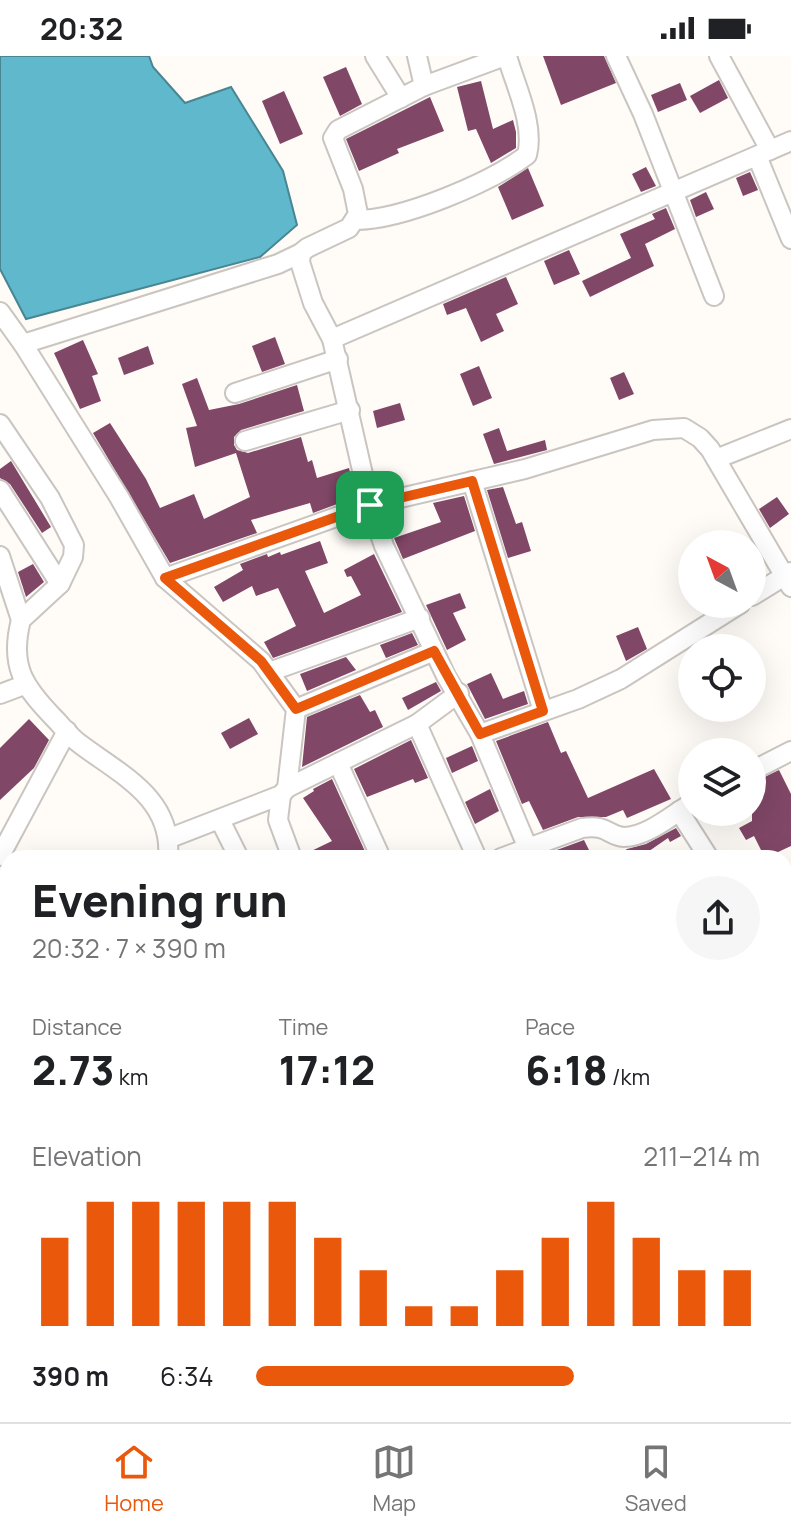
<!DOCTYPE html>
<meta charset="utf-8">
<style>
:root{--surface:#fff;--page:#f6f6f6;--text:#202124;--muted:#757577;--line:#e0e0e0;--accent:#ea580c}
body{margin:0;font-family:Manrope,sans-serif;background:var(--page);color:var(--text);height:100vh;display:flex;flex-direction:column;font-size:30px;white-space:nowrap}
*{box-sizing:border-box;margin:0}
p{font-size:26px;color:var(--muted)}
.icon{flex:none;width:44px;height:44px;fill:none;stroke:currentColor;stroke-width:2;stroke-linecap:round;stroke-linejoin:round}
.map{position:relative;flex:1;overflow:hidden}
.details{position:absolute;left:0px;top:794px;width:792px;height:572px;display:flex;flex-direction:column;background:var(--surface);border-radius:24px 24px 0 0;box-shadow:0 8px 32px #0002}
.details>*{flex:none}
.needle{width:52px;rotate:319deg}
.fabs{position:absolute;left:678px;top:474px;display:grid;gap:16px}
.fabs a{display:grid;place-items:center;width:88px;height:88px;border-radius:50%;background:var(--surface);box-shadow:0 8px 32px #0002;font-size:40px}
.pin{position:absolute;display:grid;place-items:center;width:68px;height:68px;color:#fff;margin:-34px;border-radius:16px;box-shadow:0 4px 12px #0006}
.round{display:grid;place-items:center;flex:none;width:84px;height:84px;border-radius:42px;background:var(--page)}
.head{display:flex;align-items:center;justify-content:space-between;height:136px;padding:0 32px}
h1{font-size:44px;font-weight:800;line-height:60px}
.stats{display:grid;grid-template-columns:repeat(3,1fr);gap:12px;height:136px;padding:8px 32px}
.stats div{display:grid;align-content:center}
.stats b{font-size:40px;font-weight:800}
.stats small{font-size:22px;font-weight:400}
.stats p{font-size:22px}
.chart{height:224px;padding:16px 32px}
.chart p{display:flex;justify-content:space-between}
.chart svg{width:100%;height:144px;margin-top:8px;stroke:var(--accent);stroke-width:6}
ul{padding:0 32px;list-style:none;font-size:26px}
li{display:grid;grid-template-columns:128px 96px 1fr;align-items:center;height:60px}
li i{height:20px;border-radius:10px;background:var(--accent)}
.status{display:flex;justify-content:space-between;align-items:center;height:56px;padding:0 40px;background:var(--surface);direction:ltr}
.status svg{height:22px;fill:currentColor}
.dock{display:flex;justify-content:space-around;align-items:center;height:112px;border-top:2px solid var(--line);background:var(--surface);font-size:22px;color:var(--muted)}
.dock a{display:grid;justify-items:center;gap:4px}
.dock .on{color:var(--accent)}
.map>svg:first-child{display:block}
.water{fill:#60b8cc;stroke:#498693;stroke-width:2}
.building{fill:#814767}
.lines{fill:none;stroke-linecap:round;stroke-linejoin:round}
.street-casing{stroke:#cac5c1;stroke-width:22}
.street{stroke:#fff;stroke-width:18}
.route-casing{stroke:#fff;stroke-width:16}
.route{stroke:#ea580c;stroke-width:10}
</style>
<div class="status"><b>20:32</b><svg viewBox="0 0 49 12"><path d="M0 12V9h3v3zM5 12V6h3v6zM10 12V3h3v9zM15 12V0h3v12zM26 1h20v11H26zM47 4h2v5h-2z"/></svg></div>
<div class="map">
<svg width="791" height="1366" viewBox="0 0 791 1366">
<rect width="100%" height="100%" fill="#fffbf7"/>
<polygon class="water" points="0,0 149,0 153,11 185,47 231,31 283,115 297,169 260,201 26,263 0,213"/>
<g class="building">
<polygon points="543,0 604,0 616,27 561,49"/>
<polygon points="346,11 362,48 340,60 323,21"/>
<polygon points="719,24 728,42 700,57 690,40"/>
<polygon points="481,25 493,73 513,64 516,76 516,92 491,107 476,73 468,75 457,31"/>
<polygon points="680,27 687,44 658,56 651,39"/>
<polygon points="284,35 303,78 280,88 262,45"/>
<polygon points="430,41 444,75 397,93 399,97 359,115 346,83"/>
<polygon points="646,111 656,130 641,136 632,118"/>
<polygon points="528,112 544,150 512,164 498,131"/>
<polygon points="750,116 758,134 743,140 736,122"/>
<polygon points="706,136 714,153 696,161 690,144"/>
<polygon points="666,152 675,173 645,188 654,210 590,241 582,225 631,202 620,178 655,163 652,158"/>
<polygon points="569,194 580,218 554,229 544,205"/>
<polygon points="506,221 518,248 496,258 504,275 481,286 466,252 447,259 443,248"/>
<polygon points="275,281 285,308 262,316 252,290"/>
<polygon points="83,284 98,318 92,320 101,345 80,353 54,297"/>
<polygon points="148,290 154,308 124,319 118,302"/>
<polygon points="479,310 492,342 473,350 460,318"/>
<polygon points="624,316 634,338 619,344 610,322"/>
<polygon points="197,322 209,354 239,348 297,329 304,355 241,374 234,381 234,389 237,394 248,397 301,381 308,406 312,404 317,422 349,412 356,441 313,457 310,447 251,464 257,477 170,507 93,377 110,367 146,423 160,452 194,438 204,463 250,441 236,397 195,411 186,372 197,370 182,328"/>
<polygon points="400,347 405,364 377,372 373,355"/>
<polygon points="499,372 507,395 545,384 547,394 494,408 483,378"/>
<polygon points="11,405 51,471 42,477 10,428 0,422 0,413"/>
<polygon points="503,431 516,468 522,466 531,495 508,502 487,434"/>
<polygon points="464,440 475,475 403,503 394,482 441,466 433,447"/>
<polygon points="777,441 789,458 770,472 759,453"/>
<polygon points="320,485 328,507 305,515 324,557 361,539 351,520 347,521 344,514 374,498 402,556 273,602 264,586 296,570 278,532 256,540 252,530 223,546 214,531 243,514 240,508 267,498 268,501 280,496 281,499"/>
<polygon points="33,508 44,526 26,541 18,516"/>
<polygon points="460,537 466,552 453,557 466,584 447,594 426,549"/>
<polygon points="638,571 647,593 626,605 616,580"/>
<polygon points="412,577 418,589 386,602 380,589"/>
<polygon points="346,601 356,614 307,635 300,618"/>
<polygon points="491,617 503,643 524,635 528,648 485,663 467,628"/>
<polygon points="436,626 441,635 408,654 402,642"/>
<polygon points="360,639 370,656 375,654 383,671 302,711 307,661"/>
<polygon points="249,662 258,678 230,693 221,677"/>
<polygon points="29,663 49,684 34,712 0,744 0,692"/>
<polygon points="548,666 561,697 566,695 588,742 654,713 671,743 627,762 623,754 606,761 578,761 543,774 529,745 522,748 496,685"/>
<polygon points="411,684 428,722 415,727 413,723 367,741 354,713"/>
<polygon points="472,690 478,705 452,717 446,702"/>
<polygon points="779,714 791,738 791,790 765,802 754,780 746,784 739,772 752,765 752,727"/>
<polygon points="332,723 368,802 304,802 303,799 332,785 303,742 314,735 313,733"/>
<polygon points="490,733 499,755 475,768 465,746"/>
<polygon points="676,772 681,780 670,786 668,782 639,802 614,802 627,793 646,788"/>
<polygon points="584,784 593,802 557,802 554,795"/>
</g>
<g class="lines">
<defs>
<g id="street">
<polyline points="375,0 401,42"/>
<polyline points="417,0 424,30 338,74 333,82 353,133 358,158 349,172 307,192 301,197 300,206 313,247 332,283 370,449 384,490 446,620 480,678 532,802"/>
<polyline points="616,0 643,58 714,240"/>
<polyline points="719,0 770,94"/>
<polyline points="424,30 505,0"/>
<polyline points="757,100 791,183"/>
<path d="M356,164C402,164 490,127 527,99C535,68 515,29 507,0"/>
<polyline points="0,256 23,288 119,441 165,522 261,605 296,653 287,732 281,739 170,782"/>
<polyline points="332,283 791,85"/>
<polyline points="23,288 278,208 301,197"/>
<polyline points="235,337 338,303"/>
<path d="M0,368L50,442L74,489L73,501L60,528L21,564C9,610 24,631 54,662C62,670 70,681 80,688C121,719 173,742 168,802"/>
<polyline points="245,385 350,354"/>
<polyline points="716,403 791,373"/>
<polyline points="472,425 543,655"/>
<polyline points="0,434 60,528"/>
<polyline points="0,500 21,564"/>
<polyline points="165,522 370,449 525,413 653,374 684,372 700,382 710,393 791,531"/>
<polyline points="752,540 791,516"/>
<polyline points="269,616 420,562"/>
<polyline points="0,638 24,629"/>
<polyline points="296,653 434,595"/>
<polyline points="417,668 477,802"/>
<polyline points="480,678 578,643 621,623 740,548"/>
<polyline points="338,707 381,802"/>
<polyline points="752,715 791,695"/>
<polyline points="287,732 417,668 459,637"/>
<polyline points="281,739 278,764 292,802"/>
<polyline points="679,755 709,802"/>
<polyline points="220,764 239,802"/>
<polyline points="0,800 67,675"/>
<path d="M501,802L582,772C608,768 608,780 624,781C647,781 673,758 692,747"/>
<polyline points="784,837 791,834"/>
<polyline points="784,915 791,912"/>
<polyline points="0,971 8,967"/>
<polyline points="784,974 791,970"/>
<polyline points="0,1119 8,1113"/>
<polyline points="786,1228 791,1242"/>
<polyline points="52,1358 55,1366"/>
<polyline points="97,1358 99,1366"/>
<polyline points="427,1358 431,1366"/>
<polyline points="474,1358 478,1366"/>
<polyline points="571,1358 573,1366"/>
<polyline points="611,1358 613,1366"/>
<polyline points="693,1358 696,1366"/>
<polyline points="281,1366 297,1358"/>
</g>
</defs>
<use href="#street" class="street-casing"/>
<use href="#street" class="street"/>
</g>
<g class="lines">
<defs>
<polygon id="route" points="472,425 543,655 480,678 434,595 296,653 261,605 165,522 370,449"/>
</defs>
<use href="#route" class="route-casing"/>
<use href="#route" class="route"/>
</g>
</svg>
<div class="fabs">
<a><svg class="needle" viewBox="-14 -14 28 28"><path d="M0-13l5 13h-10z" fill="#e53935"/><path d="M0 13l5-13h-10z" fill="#757577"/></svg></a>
<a><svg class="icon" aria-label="locate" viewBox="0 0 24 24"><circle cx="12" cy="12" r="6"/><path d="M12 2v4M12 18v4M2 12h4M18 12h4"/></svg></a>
<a><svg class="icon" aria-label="layers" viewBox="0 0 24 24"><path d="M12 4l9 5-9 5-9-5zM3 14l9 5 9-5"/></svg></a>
</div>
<div class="pin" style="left:370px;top:449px;background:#1e9e55"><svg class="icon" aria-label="arrive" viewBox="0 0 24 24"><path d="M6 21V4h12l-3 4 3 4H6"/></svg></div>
<section class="details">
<div class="head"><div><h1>Evening run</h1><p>20:32 · 7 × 390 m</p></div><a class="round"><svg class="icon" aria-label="share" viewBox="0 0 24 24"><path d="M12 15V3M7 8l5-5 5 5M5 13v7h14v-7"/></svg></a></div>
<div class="stats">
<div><p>Distance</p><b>2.73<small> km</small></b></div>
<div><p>Time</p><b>17:12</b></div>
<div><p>Pace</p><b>6:18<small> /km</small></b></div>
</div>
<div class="chart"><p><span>Elevation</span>211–214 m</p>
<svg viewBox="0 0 160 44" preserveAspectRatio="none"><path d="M5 44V17M15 44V6M25 44V6M35 44V6M45 44V6M55 44V6M65 44V17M75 44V27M85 44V38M95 44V38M105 44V27M115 44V17M125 44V6M135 44V17M145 44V27M155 44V27"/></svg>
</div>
<ul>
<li><b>390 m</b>6:34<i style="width:63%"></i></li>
</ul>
</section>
</div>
<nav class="dock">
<a class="on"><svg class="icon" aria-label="home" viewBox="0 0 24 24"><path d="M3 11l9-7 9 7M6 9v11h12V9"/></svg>Home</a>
<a><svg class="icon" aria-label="map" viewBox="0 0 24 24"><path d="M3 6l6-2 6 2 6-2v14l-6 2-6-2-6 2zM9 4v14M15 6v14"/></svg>Map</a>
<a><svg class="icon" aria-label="saved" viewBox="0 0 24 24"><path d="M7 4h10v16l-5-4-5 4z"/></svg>Saved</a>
</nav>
